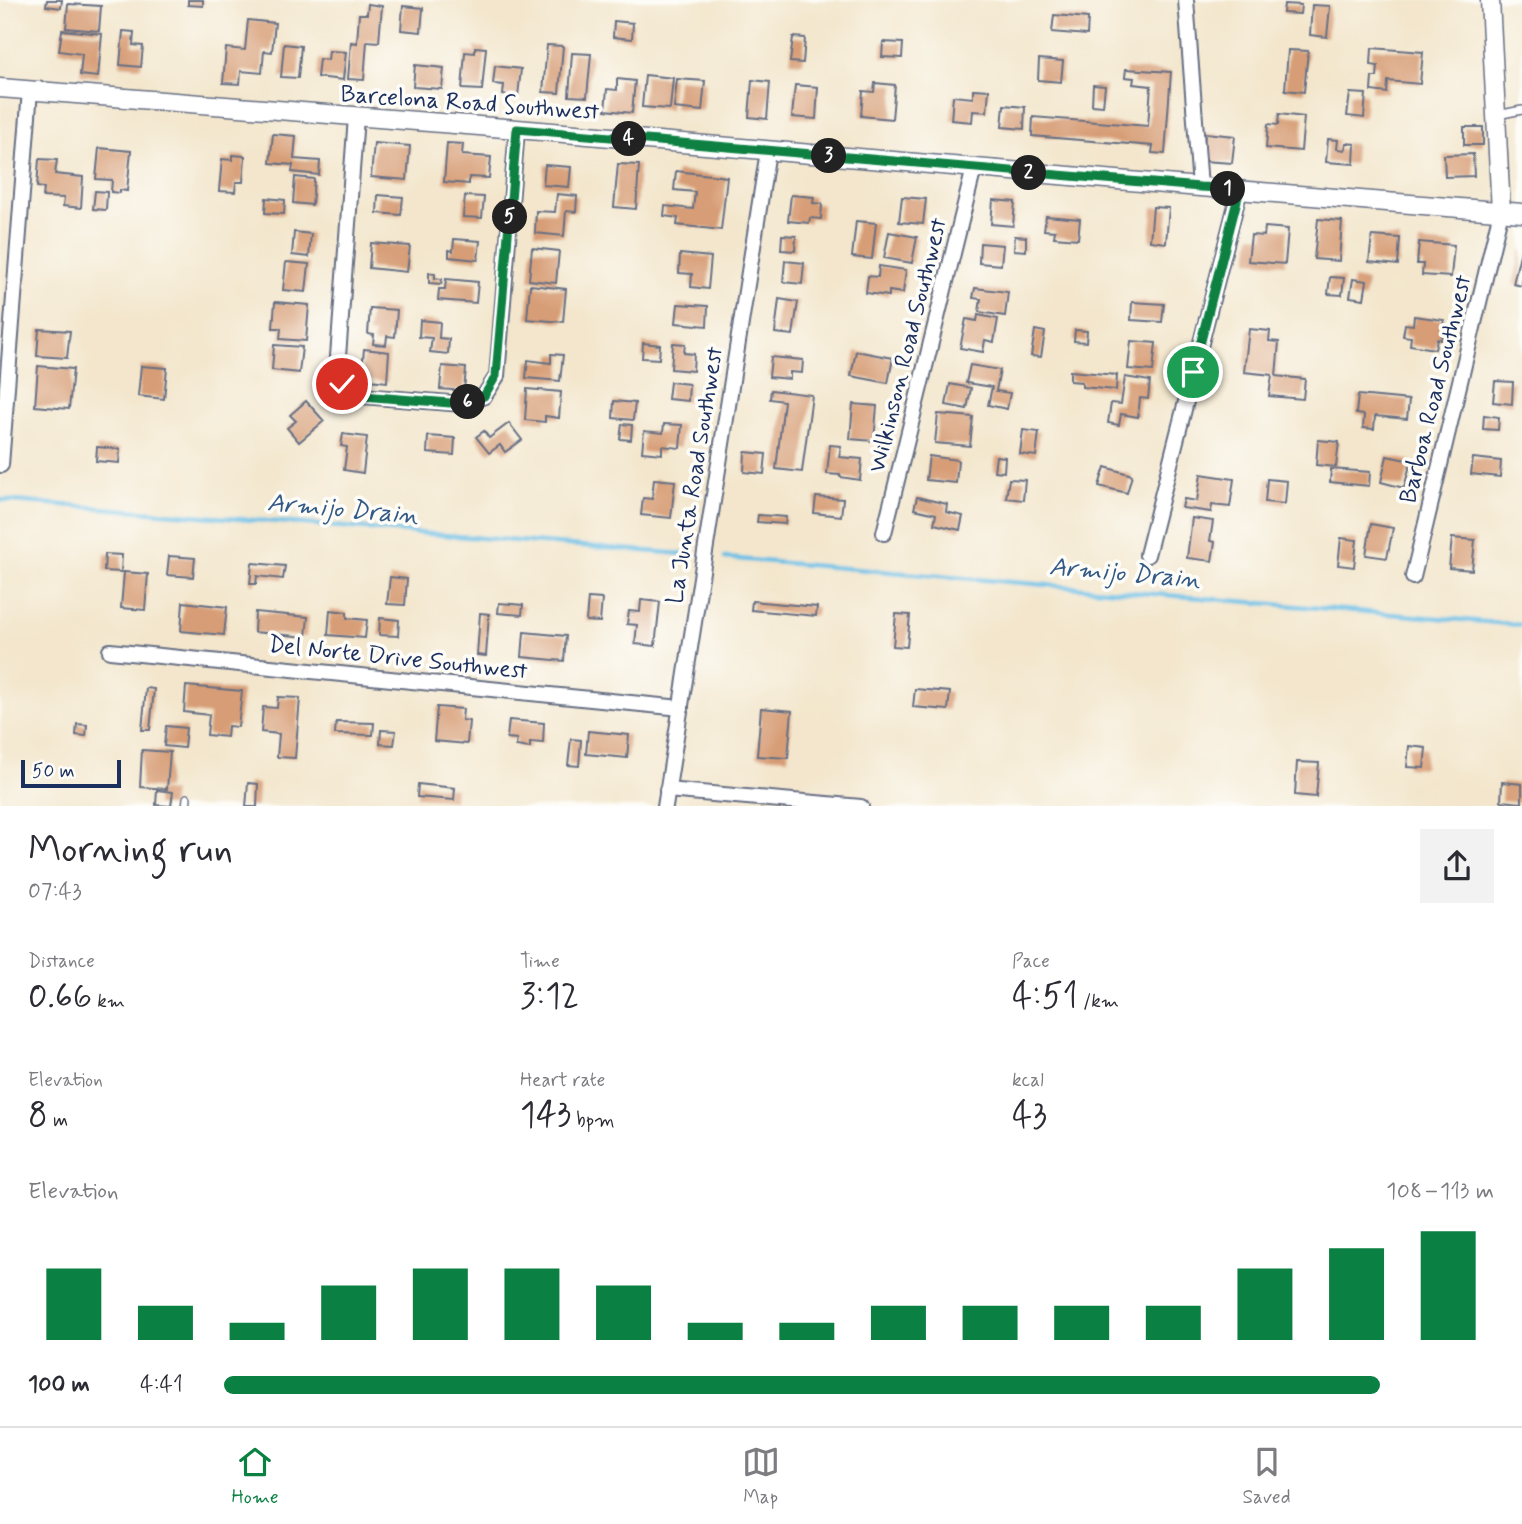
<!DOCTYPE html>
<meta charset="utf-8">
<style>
:root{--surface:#fff;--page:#f2f2f3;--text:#2b2b33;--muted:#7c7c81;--line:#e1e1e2;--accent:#0b8043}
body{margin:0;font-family:Mynerve,sans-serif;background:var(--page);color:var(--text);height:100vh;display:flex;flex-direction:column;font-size:26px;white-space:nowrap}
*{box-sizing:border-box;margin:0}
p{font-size:23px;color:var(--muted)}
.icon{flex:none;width:38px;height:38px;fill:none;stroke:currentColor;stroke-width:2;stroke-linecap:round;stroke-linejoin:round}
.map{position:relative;height:806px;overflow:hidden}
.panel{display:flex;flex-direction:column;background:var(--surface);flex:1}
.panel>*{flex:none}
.scale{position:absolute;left:21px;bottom:18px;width:100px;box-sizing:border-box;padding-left:7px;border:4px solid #1b2f5e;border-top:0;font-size:19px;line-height:24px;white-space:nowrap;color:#1b2f5e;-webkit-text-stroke:5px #fdfcf7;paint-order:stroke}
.pin{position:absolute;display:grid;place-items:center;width:60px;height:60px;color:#fff;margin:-30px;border:4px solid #fff;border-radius:50%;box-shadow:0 2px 7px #0007}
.km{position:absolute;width:35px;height:35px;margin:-18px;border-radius:50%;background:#222;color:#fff;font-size:19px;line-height:35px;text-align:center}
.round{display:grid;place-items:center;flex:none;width:74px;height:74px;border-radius:0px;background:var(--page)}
.overview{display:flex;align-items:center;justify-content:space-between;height:119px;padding:0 28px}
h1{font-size:38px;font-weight:600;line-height:52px}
.figures{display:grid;grid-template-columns:repeat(3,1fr);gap:10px;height:119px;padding:7px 28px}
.figures div{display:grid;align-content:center}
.figures b{font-size:35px;font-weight:600}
.figures small{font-size:19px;font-weight:400}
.figures p{font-size:19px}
.chart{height:196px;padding:14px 28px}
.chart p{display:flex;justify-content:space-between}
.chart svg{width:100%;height:126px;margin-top:7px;stroke:var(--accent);stroke-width:6}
ul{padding:0 28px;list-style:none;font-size:23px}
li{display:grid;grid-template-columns:112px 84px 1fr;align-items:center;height:52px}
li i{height:18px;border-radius:9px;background:var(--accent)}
.dock{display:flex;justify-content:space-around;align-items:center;height:98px;border-top:2px solid var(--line);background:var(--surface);font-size:19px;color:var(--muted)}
.dock a{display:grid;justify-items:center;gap:4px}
.dock .current{color:var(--accent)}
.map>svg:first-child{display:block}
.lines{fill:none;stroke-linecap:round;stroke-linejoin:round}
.stream{stroke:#6abfe6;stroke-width:4.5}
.building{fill:#d79d76}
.service-casing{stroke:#676f84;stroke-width:10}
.minor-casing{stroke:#676f84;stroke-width:18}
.tertiary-casing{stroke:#676f84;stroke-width:21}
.service{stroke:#fff;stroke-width:7}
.minor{stroke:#fff;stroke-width:14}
.tertiary{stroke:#fff;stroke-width:18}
.route-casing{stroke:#fff;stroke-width:14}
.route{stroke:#0b8043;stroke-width:9}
.labels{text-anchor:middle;stroke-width:7;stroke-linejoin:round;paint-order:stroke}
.street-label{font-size:24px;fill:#1b2f5e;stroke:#fdfcf7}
.water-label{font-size:26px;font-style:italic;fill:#335a87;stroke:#fdfcf7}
</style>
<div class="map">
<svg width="1522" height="807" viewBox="0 0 1522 807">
<rect width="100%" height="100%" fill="#fdfcf7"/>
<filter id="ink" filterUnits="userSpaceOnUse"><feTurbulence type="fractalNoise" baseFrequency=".0143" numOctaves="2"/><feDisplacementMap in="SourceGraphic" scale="14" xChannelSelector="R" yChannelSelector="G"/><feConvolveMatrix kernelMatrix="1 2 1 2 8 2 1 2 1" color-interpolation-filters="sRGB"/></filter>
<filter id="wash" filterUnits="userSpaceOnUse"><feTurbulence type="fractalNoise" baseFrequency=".00686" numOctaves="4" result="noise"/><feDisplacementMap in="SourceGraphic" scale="28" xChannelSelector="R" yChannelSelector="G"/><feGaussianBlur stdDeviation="1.57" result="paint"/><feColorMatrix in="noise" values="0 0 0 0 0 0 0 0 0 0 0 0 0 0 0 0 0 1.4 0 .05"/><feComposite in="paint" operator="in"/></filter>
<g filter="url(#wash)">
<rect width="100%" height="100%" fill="#f3e6cc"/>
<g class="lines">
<g class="stream">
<polyline points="0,500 683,554"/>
<polyline points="725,558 1522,625"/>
</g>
</g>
<g id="blocks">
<g class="building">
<polygon points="47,0 62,0 61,8 46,6"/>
<polygon points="188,0 203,0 203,6 188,5"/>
<polygon points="68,4 101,6 99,31 66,28"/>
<polygon points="368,4 382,6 379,42 367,41 364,80 348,79 351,42 357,43 359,14 367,14"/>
<polygon points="1284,4 1301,5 1300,14 1283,13"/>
<polygon points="1312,5 1330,6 1327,37 1310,35"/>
<polygon points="403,6 423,8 421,32 401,30"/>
<polygon points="1054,15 1088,18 1087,35 1052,32"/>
<polygon points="248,20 275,23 272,52 264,51 262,73 241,71 240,84 223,83 226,48 245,50"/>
<polygon points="614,21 633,23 632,39 613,37"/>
<polygon points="62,30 102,34 98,77 80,75 82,54 59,51"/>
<polygon points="123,31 134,32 133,45 143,46 141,67 120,65"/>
<polygon points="793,37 805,38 803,63 790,62"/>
<polygon points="883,42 903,43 902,58 882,57"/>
<polygon points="284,44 301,46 298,78 281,77"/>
<polygon points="547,45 563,46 559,93 543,92"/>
<polygon points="475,47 486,48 482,90 462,89 465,52 475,53"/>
<polygon points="1372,48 1423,52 1420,84 1388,81 1387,93 1371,91 1372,77 1377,77 1378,66 1371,65"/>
<polygon points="1288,50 1308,51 1304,92 1285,90"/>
<polygon points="329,51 346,52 343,80 317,77 319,59 328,60"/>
<polygon points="572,53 591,54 587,97 569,96"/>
<polygon points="1039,59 1063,61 1061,82 1038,80"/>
<polygon points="415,65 444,68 442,89 413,87"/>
<polygon points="495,66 521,69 518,96 503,95 504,85 493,84"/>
<polygon points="1126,69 1171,72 1165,154 1152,153 1153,146 1032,136 1033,117 1148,126 1151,86 1133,84 1134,78 1125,77"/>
<polygon points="645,75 673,78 670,109 642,107"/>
<polygon points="617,79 635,81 632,113 605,110 607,89 617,90"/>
<polygon points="677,79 705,81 702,111 674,108"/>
<polygon points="752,80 770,82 767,119 749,117"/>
<polygon points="875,83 895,85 892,119 861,116 863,91 874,92"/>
<polygon points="795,85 818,87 816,119 792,117"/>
<polygon points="1093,85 1105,86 1103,106 1092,105"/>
<polygon points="973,89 989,90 987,112 973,111 972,122 951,120 953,96 973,98"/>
<polygon points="1350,93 1366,94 1364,118 1347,116"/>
<polygon points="1004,105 1025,107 1024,129 1002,127"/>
<polygon points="1279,114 1304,117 1301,151 1266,148 1268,124 1278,125"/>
<rect x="1464" y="127" width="19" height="18"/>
<polygon points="1205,133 1235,136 1232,163 1203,161"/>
<polygon points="273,134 296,136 294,159 320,161 319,175 292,172 293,165 270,163"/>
<polygon points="1328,139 1338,140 1337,149 1345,150 1346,143 1355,144 1354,164 1326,162"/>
<polygon points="374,143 410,146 407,180 371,177"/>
<polygon points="447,143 463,144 462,155 491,157 489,178 469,177 469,184 444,182"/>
<polygon points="99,148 131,151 127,191 120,190 120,193 111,192 112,180 96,179"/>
<polygon points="1473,154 1474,176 1445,177 1444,155"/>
<polygon points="232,155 245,156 243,182 236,182 235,192 219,191 222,159 232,160"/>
<polygon points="39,159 57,160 55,174 83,177 81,208 63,206 64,198 43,197 44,188 37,187"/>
<polygon points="618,164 639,165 636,209 614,207"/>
<polygon points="545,165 571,167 569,187 543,185"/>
<polygon points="676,171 727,177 721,230 677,225 678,218 664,216 665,206 693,209 695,192 674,190"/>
<polygon points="295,177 314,179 312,205 293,203"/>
<polygon points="95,191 107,192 106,210 93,209"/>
<polygon points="557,194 577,196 576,212 566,211 564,236 535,233 536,211 555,212"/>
<polygon points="378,195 403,197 401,215 377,213"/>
<polygon points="791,195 814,197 813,203 822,204 821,219 810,218 809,223 788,221"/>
<polygon points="465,196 484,197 482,218 463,217"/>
<polygon points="902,197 926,199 923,224 899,222"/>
<polygon points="266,198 285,200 284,214 265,213"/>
<polygon points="993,200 1015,202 1013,226 991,224"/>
<polygon points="1153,207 1169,208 1166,243 1150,241"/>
<polygon points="1046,216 1080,219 1078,239 1054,237 1055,231 1044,230"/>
<polygon points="1318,219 1342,221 1339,261 1314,259"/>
<polygon points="856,221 876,223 872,259 852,257"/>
<polygon points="1265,227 1288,229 1285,264 1248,261 1251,235 1264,236"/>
<polygon points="294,232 311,234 309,257 292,255"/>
<polygon points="889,232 917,237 912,263 884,258"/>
<polygon points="782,235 796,236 795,251 781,250"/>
<polygon points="1015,236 1026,237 1026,251 1014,250"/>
<polygon points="1372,236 1400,238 1398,265 1369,262"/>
<polygon points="454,239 480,241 478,260 449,257 449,250 453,251"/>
<polygon points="1419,242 1454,245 1451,277 1422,275 1423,264 1417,264"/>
<polygon points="371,243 410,246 407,272 369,268"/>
<polygon points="980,243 1003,245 1001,265 979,263"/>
<polygon points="532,248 559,251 556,283 529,280"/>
<polygon points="1521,250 1522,250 1522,286 1513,284"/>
<polygon points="680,254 711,257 708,289 691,287 692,274 679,273"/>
<polygon points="785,261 804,263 802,284 783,282"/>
<polygon points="286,262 309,264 306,292 283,290"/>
<polygon points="879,266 906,270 903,293 889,291 889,296 866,293 868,276 878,277"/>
<polygon points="429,273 435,274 435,278 442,279 441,284 429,283"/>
<polygon points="1330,277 1344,278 1342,295 1328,294"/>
<polygon points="446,279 478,282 476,303 438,300 439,289 445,289"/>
<polygon points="1353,279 1367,281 1364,299 1350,297"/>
<polygon points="530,285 566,289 563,322 527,319"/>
<polygon points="975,288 1008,292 1005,316 979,312 981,299 973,298"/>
<polygon points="779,299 798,302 793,335 775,333"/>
<polygon points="275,302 309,305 306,341 280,339 281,328 273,328"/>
<polygon points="1132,302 1164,304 1162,322 1131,320"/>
<polygon points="678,304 708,306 707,326 676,323"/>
<polygon points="370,308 397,310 395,337 387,336 386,345 373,344 374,335 368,334"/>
<polygon points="978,315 998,319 994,342 985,340 983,352 960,348 966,319 977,321"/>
<polygon points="1414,316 1444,320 1441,340 1437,339 1435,349 1410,345 1411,337 1403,336 1405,324 1413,325"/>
<polygon points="420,320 440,322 439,338 449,339 448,354 430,352 432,338 419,337"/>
<polygon points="39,329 70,331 67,358 37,356"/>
<polygon points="1249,329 1270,331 1269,341 1279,342 1276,376 1305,379 1303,399 1269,396 1272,375 1244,372"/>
<polygon points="1035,330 1045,332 1041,357 1031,356"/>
<polygon points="1075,330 1087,331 1086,342 1074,341"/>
<polygon points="1131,341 1156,343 1153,371 1128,369"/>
<polygon points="643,343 660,345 659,359 642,358"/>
<polygon points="673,343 685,344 684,353 694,354 693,371 671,369"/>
<polygon points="274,345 302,347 299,373 272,370"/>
<polygon points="364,349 389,352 387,382 361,379"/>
<polygon points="856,351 893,358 888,383 851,376"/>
<polygon points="551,354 563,355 560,381 526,378 528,360 551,363"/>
<polygon points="771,357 803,360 802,373 790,372 790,379 769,377"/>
<polygon points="970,365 1000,370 996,391 1010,393 1007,409 988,405 992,387 966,383"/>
<polygon points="38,366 73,369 69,409 35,406"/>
<polygon points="141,366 167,368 164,399 138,396"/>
<polygon points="442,366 466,368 464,391 440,389"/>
<polygon points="1070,371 1117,375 1116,390 1082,387 1082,382 1070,381"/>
<polygon points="1125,377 1150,381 1148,399 1140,398 1138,417 1121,414 1119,425 1108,423 1111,403 1121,404"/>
<polygon points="1495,381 1513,382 1512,404 1493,402"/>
<polygon points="670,382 689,384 688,401 668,399"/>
<polygon points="950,384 971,388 967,409 946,405"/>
<polygon points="527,389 561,392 559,418 545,416 545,422 525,420"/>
<polygon points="771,390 812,395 802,472 776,469 784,401 770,399"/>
<polygon points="1358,395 1409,400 1407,419 1375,416 1374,429 1363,428 1364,415 1356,414"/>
<polygon points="306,401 324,421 299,442 287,428 296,421 290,415"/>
<polygon points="614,401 635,403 633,420 613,418"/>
<polygon points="853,404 877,406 874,441 850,439"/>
<polygon points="938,414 973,417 970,446 935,443"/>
<polygon points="1484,415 1499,417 1498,430 1483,429"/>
<polygon points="509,423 522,440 505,452 500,445 489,453 476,437 484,431 489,438"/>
<polygon points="622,424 632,425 631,440 620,439"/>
<polygon points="664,424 682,425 680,448 662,446 662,454 642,452 644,431 663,433"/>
<polygon points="1023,430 1039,432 1036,456 1020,454"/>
<polygon points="343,434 367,437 363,473 344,470 347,447 341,446"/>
<polygon points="428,436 455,438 454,455 427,453"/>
<polygon points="1318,440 1339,442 1336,467 1316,465"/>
<polygon points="830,445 841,446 839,457 862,459 860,480 840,477 840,475 827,474"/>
<polygon points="97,447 120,449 119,463 96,461"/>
<polygon points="745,452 766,454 764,474 744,472"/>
<polygon points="929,456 958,460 956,483 926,480"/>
<polygon points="996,456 1005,457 1004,472 994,471"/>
<polygon points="1387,456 1411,461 1404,488 1381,482"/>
<polygon points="1473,458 1501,461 1500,477 1471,474"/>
<polygon points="1105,467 1132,475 1127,493 1099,486"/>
<polygon points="1331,469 1370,472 1369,486 1330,482"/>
<polygon points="1201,474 1234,479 1230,507 1212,505 1211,512 1182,508 1184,499 1197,501"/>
<polygon points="654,479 675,481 671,518 641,515 643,498 652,499"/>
<polygon points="1009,479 1025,480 1023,500 1006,498"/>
<polygon points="1267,479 1287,481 1285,504 1265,502"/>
<polygon points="816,497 843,499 841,516 814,513"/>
<polygon points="917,497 947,504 946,512 963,516 960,530 934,524 936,514 914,509"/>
<polygon points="758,515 786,517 785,524 757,522"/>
<polygon points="1192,518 1213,521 1210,541 1215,542 1212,561 1187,558"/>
<polygon points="1371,524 1393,528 1387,558 1366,555"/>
<polygon points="1341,538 1357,540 1354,567 1338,565"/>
<polygon points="1452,538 1475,540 1472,570 1449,568"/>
<polygon points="105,554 122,555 121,572 104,571"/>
<polygon points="169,556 195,558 193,577 167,575"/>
<polygon points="252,563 285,566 283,579 257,576 256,584 250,584"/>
<polygon points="124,572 148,574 145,610 121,608"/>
<polygon points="390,577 407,579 405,605 387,604"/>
<polygon points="588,598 602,599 600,622 586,621"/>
<polygon points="641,600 660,602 655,646 635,644 637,625 627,624 629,611 640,612"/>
<polygon points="752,601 817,607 816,616 751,610"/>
<polygon points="183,602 227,607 224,635 181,631"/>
<polygon points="499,603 523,605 522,615 498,613"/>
<polygon points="330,610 347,612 347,618 367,620 365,638 328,635"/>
<polygon points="255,612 308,617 306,637 254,632"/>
<polygon points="480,613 489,614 486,656 477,655"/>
<polygon points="896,614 910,615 907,647 893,646"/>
<polygon points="380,618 399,620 398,636 379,635"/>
<polygon points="524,632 566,636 564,661 522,657"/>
<polygon points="186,686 242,691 238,727 228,726 227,737 207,735 209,715 184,712"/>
<polygon points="146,688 154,689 150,730 142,730"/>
<polygon points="915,689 950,692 948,710 913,707"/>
<polygon points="278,697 300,698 295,758 277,757 279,734 261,732 263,707 277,708"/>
<polygon points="437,707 463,709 462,720 469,721 467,744 434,741"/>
<polygon points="761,708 792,711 788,758 757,756"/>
<polygon points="509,720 544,723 543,743 530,742 530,748 516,746 517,739 507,738"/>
<polygon points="336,722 374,723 373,735 335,734"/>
<polygon points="77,724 87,725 86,736 76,735"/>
<polygon points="166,726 186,728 184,748 164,746"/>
<polygon points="381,730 396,731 394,745 380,744"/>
<polygon points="588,731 629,735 627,758 586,754"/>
<polygon points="571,739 581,740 579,766 568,765"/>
<polygon points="1409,746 1426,748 1424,768 1407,767"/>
<polygon points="142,750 170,752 167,789 140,787"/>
<polygon points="1297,762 1319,763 1316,797 1295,795"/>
<polygon points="1502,782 1522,784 1522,803 1501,801"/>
<polygon points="248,783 258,784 257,807 246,807"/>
<polygon points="418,784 455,788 454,800 417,797"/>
<polygon points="157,790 173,792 171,806 156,805"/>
</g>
</g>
</g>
<g filter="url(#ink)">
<use href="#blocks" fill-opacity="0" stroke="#676f84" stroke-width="2"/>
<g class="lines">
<defs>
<g id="service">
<polyline points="1497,115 1522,110"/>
<polyline points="186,807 187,798"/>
</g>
<g id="minor">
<polyline points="1186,0 1200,187"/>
<polyline points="356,117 337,370 343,384 362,396 463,404 484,396 497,376 517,129"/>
<polyline points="1,465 30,90"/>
<polyline points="884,533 974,168"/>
<polyline points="1147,555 1240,189"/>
<polyline points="1413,577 1501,211"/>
<polyline points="110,651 681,708"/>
<polyline points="667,790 861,807"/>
<polyline points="665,807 768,151"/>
</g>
<g id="tertiary">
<polyline points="1490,0 1501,211"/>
<polyline points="0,88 517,129 1200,187 1522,213"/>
</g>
</defs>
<use href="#service" class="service-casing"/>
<use href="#minor" class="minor-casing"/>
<use href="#tertiary" class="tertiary-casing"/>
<use href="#service" class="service"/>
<use href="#minor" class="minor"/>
<use href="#tertiary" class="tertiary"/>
</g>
</g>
<g class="lines" filter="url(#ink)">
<defs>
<polyline id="route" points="342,384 362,396 463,404 484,396 496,376 517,129 1200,187 1240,189 1193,372"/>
</defs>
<use href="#route" class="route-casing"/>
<use href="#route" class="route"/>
</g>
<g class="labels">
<g class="street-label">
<text transform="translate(470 102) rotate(4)" y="8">Barcelona Road Southwest</text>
<text transform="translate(907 345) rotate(-76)" y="8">Wilkinson Road Southwest</text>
<text transform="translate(1435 389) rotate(-76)" y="8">Barboa Road Southwest</text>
<text transform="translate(694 475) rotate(-81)" y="8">La Junta Road Southwest</text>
<text transform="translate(398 657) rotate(6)" y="8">Del Norte Drive Southwest</text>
</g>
<g class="water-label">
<text transform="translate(343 508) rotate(5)" y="9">Armijo Drain</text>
<text transform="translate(1125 572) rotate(5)" y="9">Armijo Drain</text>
</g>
</g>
</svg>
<div class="scale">50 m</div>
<div class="pin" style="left:1193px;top:372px;background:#1e9e55"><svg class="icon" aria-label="arrive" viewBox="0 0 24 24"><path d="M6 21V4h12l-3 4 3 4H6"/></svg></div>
<div class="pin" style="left:342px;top:384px;background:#d93025"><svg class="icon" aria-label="check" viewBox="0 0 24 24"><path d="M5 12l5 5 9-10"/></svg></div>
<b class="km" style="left:1228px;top:189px">1</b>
<b class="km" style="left:1029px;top:173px">2</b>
<b class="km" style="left:829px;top:156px">3</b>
<b class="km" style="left:629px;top:139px">4</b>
<b class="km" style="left:510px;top:217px">5</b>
<b class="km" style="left:468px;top:402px">6</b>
</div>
<section class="panel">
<div class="overview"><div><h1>Morning run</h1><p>07:43</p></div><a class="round"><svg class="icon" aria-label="share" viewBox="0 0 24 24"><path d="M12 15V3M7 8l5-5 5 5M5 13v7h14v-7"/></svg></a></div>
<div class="figures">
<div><p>Distance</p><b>0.66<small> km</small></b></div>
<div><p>Time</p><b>3:12</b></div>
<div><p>Pace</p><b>4:51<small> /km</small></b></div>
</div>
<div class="figures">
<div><p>Elevation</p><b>8<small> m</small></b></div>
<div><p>Heart rate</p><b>143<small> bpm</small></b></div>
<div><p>kcal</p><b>43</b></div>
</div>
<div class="chart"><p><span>Elevation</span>108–113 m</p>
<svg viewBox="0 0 160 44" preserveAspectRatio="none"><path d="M5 44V19M15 44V32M25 44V38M35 44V25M45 44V19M55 44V19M65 44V25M75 44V38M85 44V38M95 44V32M105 44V32M115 44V32M125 44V32M135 44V19M145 44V12M155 44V6"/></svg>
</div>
<ul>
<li><b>100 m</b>4:41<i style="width:91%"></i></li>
</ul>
</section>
<nav class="dock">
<a class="current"><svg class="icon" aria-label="home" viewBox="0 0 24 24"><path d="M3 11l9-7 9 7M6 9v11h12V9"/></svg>Home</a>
<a><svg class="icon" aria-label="map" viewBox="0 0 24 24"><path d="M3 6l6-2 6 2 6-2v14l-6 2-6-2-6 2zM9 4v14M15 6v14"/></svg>Map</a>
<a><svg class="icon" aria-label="saved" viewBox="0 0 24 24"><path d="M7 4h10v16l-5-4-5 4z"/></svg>Saved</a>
</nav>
